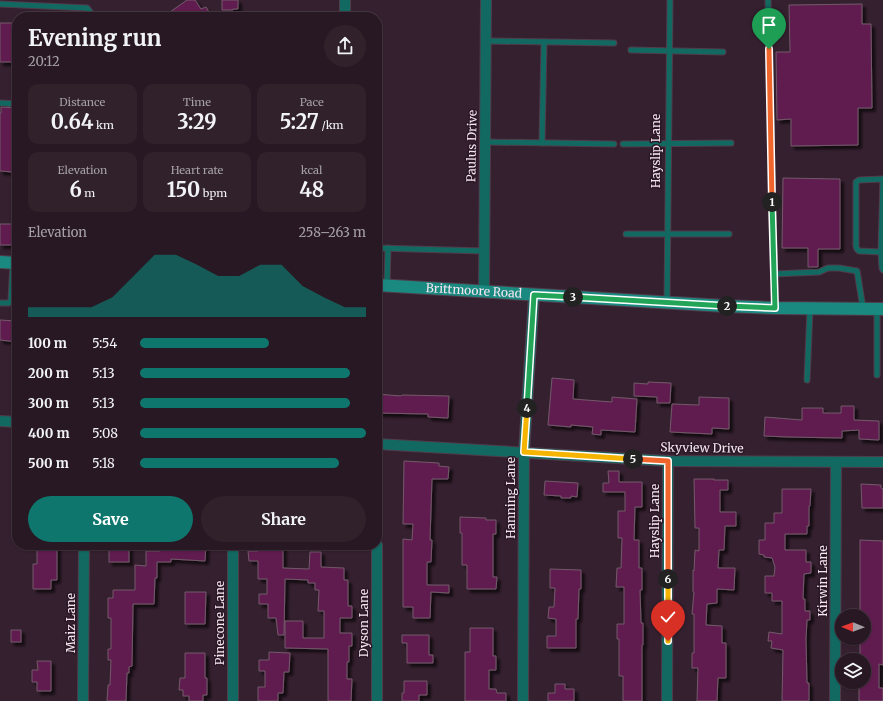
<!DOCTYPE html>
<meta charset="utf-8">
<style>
:root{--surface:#281823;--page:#30212b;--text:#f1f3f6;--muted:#a5a0a6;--line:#443741;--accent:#0f766e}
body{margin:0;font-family:Merriweather,serif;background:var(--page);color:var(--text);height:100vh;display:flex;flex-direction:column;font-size:15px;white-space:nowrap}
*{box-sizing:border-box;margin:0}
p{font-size:13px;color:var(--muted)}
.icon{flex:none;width:22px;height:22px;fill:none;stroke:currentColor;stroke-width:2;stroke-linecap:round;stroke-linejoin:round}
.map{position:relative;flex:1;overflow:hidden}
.drawer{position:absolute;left:12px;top:12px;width:370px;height:538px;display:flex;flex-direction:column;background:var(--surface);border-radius:16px;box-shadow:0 1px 3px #0004,0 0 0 1px var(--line)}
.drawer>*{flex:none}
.needle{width:26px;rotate:271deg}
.tools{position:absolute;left:835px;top:609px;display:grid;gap:8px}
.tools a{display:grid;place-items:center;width:36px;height:36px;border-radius:50%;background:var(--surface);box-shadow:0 1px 3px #0004,0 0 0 1px var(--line);font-size:20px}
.pin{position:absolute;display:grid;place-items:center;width:34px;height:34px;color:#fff;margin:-41px -17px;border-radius:50% 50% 50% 0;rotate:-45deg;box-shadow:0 0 4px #0007}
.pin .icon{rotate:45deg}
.km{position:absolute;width:20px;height:20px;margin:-10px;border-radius:50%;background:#222;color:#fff;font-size:11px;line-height:20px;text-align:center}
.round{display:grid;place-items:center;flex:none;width:42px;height:42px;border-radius:21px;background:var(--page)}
.headline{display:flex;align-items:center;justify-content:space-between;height:68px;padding:0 16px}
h1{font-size:22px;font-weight:700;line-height:30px}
.metrics{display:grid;grid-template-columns:repeat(3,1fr);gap:6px;height:68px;padding:4px 16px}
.metrics div{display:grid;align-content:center;border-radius:10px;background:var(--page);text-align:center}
.metrics b{font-size:20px;font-weight:700}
.metrics small{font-size:11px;font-weight:400}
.metrics p{font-size:11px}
.chart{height:112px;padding:8px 16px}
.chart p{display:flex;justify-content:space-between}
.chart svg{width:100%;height:72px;margin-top:4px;fill:var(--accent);opacity:.7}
.cta{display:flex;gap:8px;margin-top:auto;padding:8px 16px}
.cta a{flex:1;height:46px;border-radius:24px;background:var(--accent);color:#fff;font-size:16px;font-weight:700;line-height:46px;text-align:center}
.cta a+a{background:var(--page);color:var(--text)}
ul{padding:0 16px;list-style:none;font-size:13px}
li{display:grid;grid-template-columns:64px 48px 1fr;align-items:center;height:30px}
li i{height:10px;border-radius:5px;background:var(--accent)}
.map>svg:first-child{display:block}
.building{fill:#601f50;stroke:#72596a;filter:url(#shadow)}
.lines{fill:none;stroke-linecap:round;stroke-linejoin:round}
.lane-casing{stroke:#503c4a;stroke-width:7}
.street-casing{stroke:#503c4a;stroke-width:12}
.secondary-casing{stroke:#503c4a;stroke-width:14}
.lane{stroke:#116962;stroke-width:5}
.street{stroke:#116962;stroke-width:10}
.secondary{stroke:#1a8980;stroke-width:12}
.split-1-casing{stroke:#fff;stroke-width:8}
.split-2-casing{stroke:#fff;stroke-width:8}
.split-3-casing{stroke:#fff;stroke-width:8}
.split-4-casing{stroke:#fff;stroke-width:8}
.split-5-casing{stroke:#fff;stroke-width:8}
.split-6-casing{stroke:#fff;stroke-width:8}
.split-7-casing{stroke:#fff;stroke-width:8}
.split-1{stroke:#f0652b;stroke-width:5}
.split-2{stroke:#22a559;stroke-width:5}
.split-3{stroke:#22a559;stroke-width:5}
.split-4{stroke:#22a559;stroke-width:5}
.split-5{stroke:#f5b400;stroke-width:5}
.split-6{stroke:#f0652b;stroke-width:5}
.split-7{stroke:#f5b400;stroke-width:5}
.labels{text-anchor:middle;stroke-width:3;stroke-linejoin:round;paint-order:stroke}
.street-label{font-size:12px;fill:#f5e6f0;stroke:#2b1725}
</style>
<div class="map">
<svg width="883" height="701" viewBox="0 0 883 701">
<defs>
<filter id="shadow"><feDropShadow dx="3.5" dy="3.5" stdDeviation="1" flood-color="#0009"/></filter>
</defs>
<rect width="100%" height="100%" fill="#35202f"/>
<g class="building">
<polygon points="187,0 195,0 201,9 206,7 212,17 163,17"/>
<polygon points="222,0 238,0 238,9 233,9 233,10 222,10"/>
<polygon points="862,4 862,24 871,24 872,108 858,108 858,145 791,146 791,119 777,120 776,52 790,52 789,5"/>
<rect x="0" y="23" width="17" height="39"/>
<polygon points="1,107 17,108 17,167 13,167 12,172 0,171 0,113 1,113"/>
<polygon points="783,178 840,179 840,249 818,249 818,267 808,267 808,248 782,248"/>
<rect x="0" y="224" width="17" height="21"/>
<polygon points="0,320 17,321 17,342 0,340"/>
<polygon points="552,378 574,380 573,399 612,402 612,397 637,399 635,432 601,430 601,435 592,434 593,427 571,425 571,427 548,425"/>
<polygon points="648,382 671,383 670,403 657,403 657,397 634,396 634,383 648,384"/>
<polygon points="377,394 401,396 402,395 449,396 448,418 428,417 428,414 377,413"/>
<polygon points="699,397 729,398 729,429 712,428 712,434 670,432 672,404 699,405"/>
<polygon points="841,406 854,406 854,420 879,421 879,440 859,439 859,430 842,431 842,438 788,437 764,436 765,417 802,420 802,408 823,408 823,413 841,413"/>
<polygon points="404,461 439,463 439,466 449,467 448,479 432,479 430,540 432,540 431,562 427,562 427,585 449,585 449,593 431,592 430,618 413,618 413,607 403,607 403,539 412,540 413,524 403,524"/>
<polygon points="608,471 619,471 619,482 642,482 642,507 635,507 634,540 639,540 639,568 642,568 642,590 640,590 641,623 643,623 643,645 642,645 642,701 623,701 623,676 619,676 619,639 617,639 617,624 624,624 624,587 616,587 617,568 621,568 622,538 618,538 618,511 625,511 625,492 603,492 603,483 609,483"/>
<polygon points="694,479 714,479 714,480 728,480 728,490 720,490 720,512 736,512 736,526 725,526 724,550 719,550 718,568 735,568 734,590 717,589 717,603 707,604 706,625 722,626 722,643 726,643 726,678 718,678 717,701 697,701 698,668 692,668 692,653 694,653 694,614 692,614 694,592 693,592 693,570 694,571 695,550 699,551 699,528 695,528"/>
<polygon points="545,481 578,483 577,497 571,496 571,498 561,498 561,496 544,495"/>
<polygon points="861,484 881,485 881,488 883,489 883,508 862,508"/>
<polygon points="782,489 811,489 810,506 809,506 809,526 807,526 807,534 785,534 785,550 806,550 806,562 811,562 811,573 804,574 803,599 805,599 805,611 810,611 810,620 807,620 806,639 807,683 809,683 809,701 782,701 783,650 771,648 772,641 768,641 769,632 782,634 782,601 772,601 772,593 765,593 765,576 774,576 775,567 772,558 764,557 764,555 759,554 759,540 765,540 765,523 774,523 774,513 782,513"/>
<polygon points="460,517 486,518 486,520 496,520 496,534 493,534 493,577 497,577 496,589 467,589 467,565 462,565 462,533 460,533"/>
<polygon points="860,540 883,541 883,665 879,664 879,688 883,688 883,701 859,701 859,682 864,682 864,660 860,660 860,638 864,638 864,616 860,616"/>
<polygon points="37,545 57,545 57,580 51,580 51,589 33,589 33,564 37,564"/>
<rect x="109" y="545" width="20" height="17"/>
<polygon points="185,545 206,545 205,561 171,559 171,562 157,562 157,578 155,578 154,604 133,604 132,666 129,667 129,673 127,673 126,701 107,701 108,685 110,685 111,660 108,660 108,649 111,649 111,618 108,618 108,598 113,598 113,590 135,590 135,565 146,566 146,551 160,551 160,549 185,549"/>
<polygon points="258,545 283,545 283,568 309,569 310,552 321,552 321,567 344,568 344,580 348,580 348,606 352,606 352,618 340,618 340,633 352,633 352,646 349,646 349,662 347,662 347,679 352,679 351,701 328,701 328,649 285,648 285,621 303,621 303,638 324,638 324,611 318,611 319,590 315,590 315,583 308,583 308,580 285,579 284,635 278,635 276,618 268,618 268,604 259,604 259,594 267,594 267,579 258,579 258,561 249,561 248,551 258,551"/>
<polygon points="550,569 581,570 581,589 579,589 578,619 576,619 576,648 547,648 547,636 556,636 556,619 548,618 549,607 554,607 555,588 550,588"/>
<polygon points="185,592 206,592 205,624 185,624"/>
<polygon points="470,628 493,628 493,656 496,656 496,670 489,670 489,689 496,689 497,693 506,693 506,701 465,701 465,652 470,652"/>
<rect x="11" y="630" width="10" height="12"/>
<polygon points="402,635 429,635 429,655 433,655 433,663 407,663 407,643 402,643"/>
<polygon points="269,652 290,653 289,672 284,672 283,693 278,693 278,701 258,701 258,687 265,687 265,671 259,671 259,660 269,660"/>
<polygon points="185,653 205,653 205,678 207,678 207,695 203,695 203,701 189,701 189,696 183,696 183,690 179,690 180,678 185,678"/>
<polygon points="37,661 51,661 51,691 37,691 37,682 32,682 32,670 38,670"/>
<polygon points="404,681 427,681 427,695 419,695 419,701 402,701 402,693 404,693"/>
<polygon points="555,684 565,684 565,689 574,689 574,701 548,701 548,693 555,693"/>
</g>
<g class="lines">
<defs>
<g id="lane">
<polyline points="768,0 775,308"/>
<polyline points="0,4 87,8 94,17"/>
<polyline points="486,41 614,43"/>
<polyline points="631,50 723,52"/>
<polyline points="0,103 17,104"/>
<polyline points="485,142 614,144"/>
<polyline points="542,143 544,42"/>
<polyline points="623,144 731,143"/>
<polyline points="883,179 881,252 859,251 857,249 856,246 856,182 859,180 883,179"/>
<polyline points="626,234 729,234"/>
<polyline points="377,248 484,251"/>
<polyline points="881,252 882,268 883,270"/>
<polyline points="774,274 819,272 828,268 839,268 857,271 863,308"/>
<polyline points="387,285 388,248"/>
<polyline points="0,303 9,303 11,301 13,263"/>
<polyline points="667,303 670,0"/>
<polyline points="877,310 877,375"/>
<polyline points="807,380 810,309"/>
</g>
<g id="street">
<polyline points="345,0 345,17"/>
<polyline points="484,292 486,0"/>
<polyline points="0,421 17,422"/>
<polyline points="377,444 668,461 883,462"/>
<polyline points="377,477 377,444"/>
<polyline points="83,701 84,545"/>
<polyline points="233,701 233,545"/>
<polyline points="377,701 377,545"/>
<polyline points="523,701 524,452 534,295"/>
<polyline points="667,701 668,461"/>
<polyline points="835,701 836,462"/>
</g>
<g id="secondary">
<polyline points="0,262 17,263"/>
<path id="s1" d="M377,285L725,306L775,308L883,309"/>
</g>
</defs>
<use href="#lane" class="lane-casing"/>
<use href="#street" class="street-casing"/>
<use href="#secondary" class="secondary-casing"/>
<use href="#lane" class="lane"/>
<use href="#street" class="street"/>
<use href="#secondary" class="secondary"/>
</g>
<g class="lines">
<defs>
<polyline id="split-1" points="769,49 772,202"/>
<polyline id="split-2" points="727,306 775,308 772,202"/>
<polyline id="split-3" points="573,297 727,306"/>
<polyline id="split-4" points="527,408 534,295 573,297"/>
<polyline id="split-5" points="527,408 524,452 633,459"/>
<polyline id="split-6" points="633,459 668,461 668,579"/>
<polyline id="split-7" points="668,641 668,579"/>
</defs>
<use href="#split-1" class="split-1-casing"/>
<use href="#split-2" class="split-2-casing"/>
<use href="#split-3" class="split-3-casing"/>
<use href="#split-4" class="split-4-casing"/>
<use href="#split-5" class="split-5-casing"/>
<use href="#split-6" class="split-6-casing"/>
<use href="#split-7" class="split-7-casing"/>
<use href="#split-1" class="split-1"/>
<use href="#split-2" class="split-2"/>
<use href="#split-3" class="split-3"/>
<use href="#split-4" class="split-4"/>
<use href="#split-5" class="split-5"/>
<use href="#split-6" class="split-6"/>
<use href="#split-7" class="split-7"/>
</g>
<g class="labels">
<g class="street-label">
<text transform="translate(472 146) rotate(-89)" y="4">Paulus Drive</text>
<text transform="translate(656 151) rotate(-90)" y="4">Hayslip Lane</text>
<text dy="4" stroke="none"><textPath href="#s1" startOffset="97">Brittmoore Road</textPath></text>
<text transform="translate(702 448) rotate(1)" y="4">Skyview Drive</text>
<text transform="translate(511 498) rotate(-90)" y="4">Hanning Lane</text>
<text transform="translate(655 521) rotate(-90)" y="4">Hayslip Lane</text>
<text transform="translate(823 581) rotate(-90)" y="4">Kirwin Lane</text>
<text transform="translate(71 623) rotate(-90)" y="4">Maiz Lane</text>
<text transform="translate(220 623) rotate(-90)" y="4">Pinecone Lane</text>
<text transform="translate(364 623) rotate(-90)" y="4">Dyson Lane</text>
</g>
</g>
</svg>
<div class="tools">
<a><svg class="needle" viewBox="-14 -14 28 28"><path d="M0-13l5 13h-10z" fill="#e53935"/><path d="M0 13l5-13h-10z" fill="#a5a0a6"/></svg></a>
<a><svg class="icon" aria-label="layers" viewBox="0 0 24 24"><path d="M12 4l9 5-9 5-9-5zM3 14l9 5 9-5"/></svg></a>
</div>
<div class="pin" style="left:769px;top:49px;background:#1e9e55"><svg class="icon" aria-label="arrive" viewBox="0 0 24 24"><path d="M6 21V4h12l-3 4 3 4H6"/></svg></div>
<div class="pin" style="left:668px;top:641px;background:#d93025"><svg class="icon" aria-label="check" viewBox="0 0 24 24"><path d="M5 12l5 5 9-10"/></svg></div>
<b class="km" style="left:772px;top:202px">1</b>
<b class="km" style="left:727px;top:306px">2</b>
<b class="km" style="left:573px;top:297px">3</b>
<b class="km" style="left:527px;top:408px">4</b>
<b class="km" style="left:633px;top:459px">5</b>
<b class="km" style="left:668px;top:579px">6</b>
<section class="drawer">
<div class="headline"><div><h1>Evening run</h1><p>20:12</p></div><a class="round"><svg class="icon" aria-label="share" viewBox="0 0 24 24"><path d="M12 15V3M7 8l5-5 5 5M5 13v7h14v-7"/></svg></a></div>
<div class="metrics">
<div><p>Distance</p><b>0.64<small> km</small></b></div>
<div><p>Time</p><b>3:29</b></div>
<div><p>Pace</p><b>5:27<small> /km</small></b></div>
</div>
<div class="metrics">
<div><p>Elevation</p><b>6<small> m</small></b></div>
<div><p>Heart rate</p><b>150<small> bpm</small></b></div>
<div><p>kcal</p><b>48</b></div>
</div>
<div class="chart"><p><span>Elevation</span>258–263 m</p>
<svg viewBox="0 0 160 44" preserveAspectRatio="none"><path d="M0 44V38L10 38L20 38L30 38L40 32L50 19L60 6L70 6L80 12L90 19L100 19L110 12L120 12L130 25L140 32L150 38L160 38V44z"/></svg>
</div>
<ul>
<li><b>100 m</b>5:54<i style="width:57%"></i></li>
<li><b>200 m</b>5:13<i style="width:93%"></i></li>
<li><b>300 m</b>5:13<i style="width:93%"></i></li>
<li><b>400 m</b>5:08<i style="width:100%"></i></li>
<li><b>500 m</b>5:18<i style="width:88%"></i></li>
</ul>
<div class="cta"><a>Save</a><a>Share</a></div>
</section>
</div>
